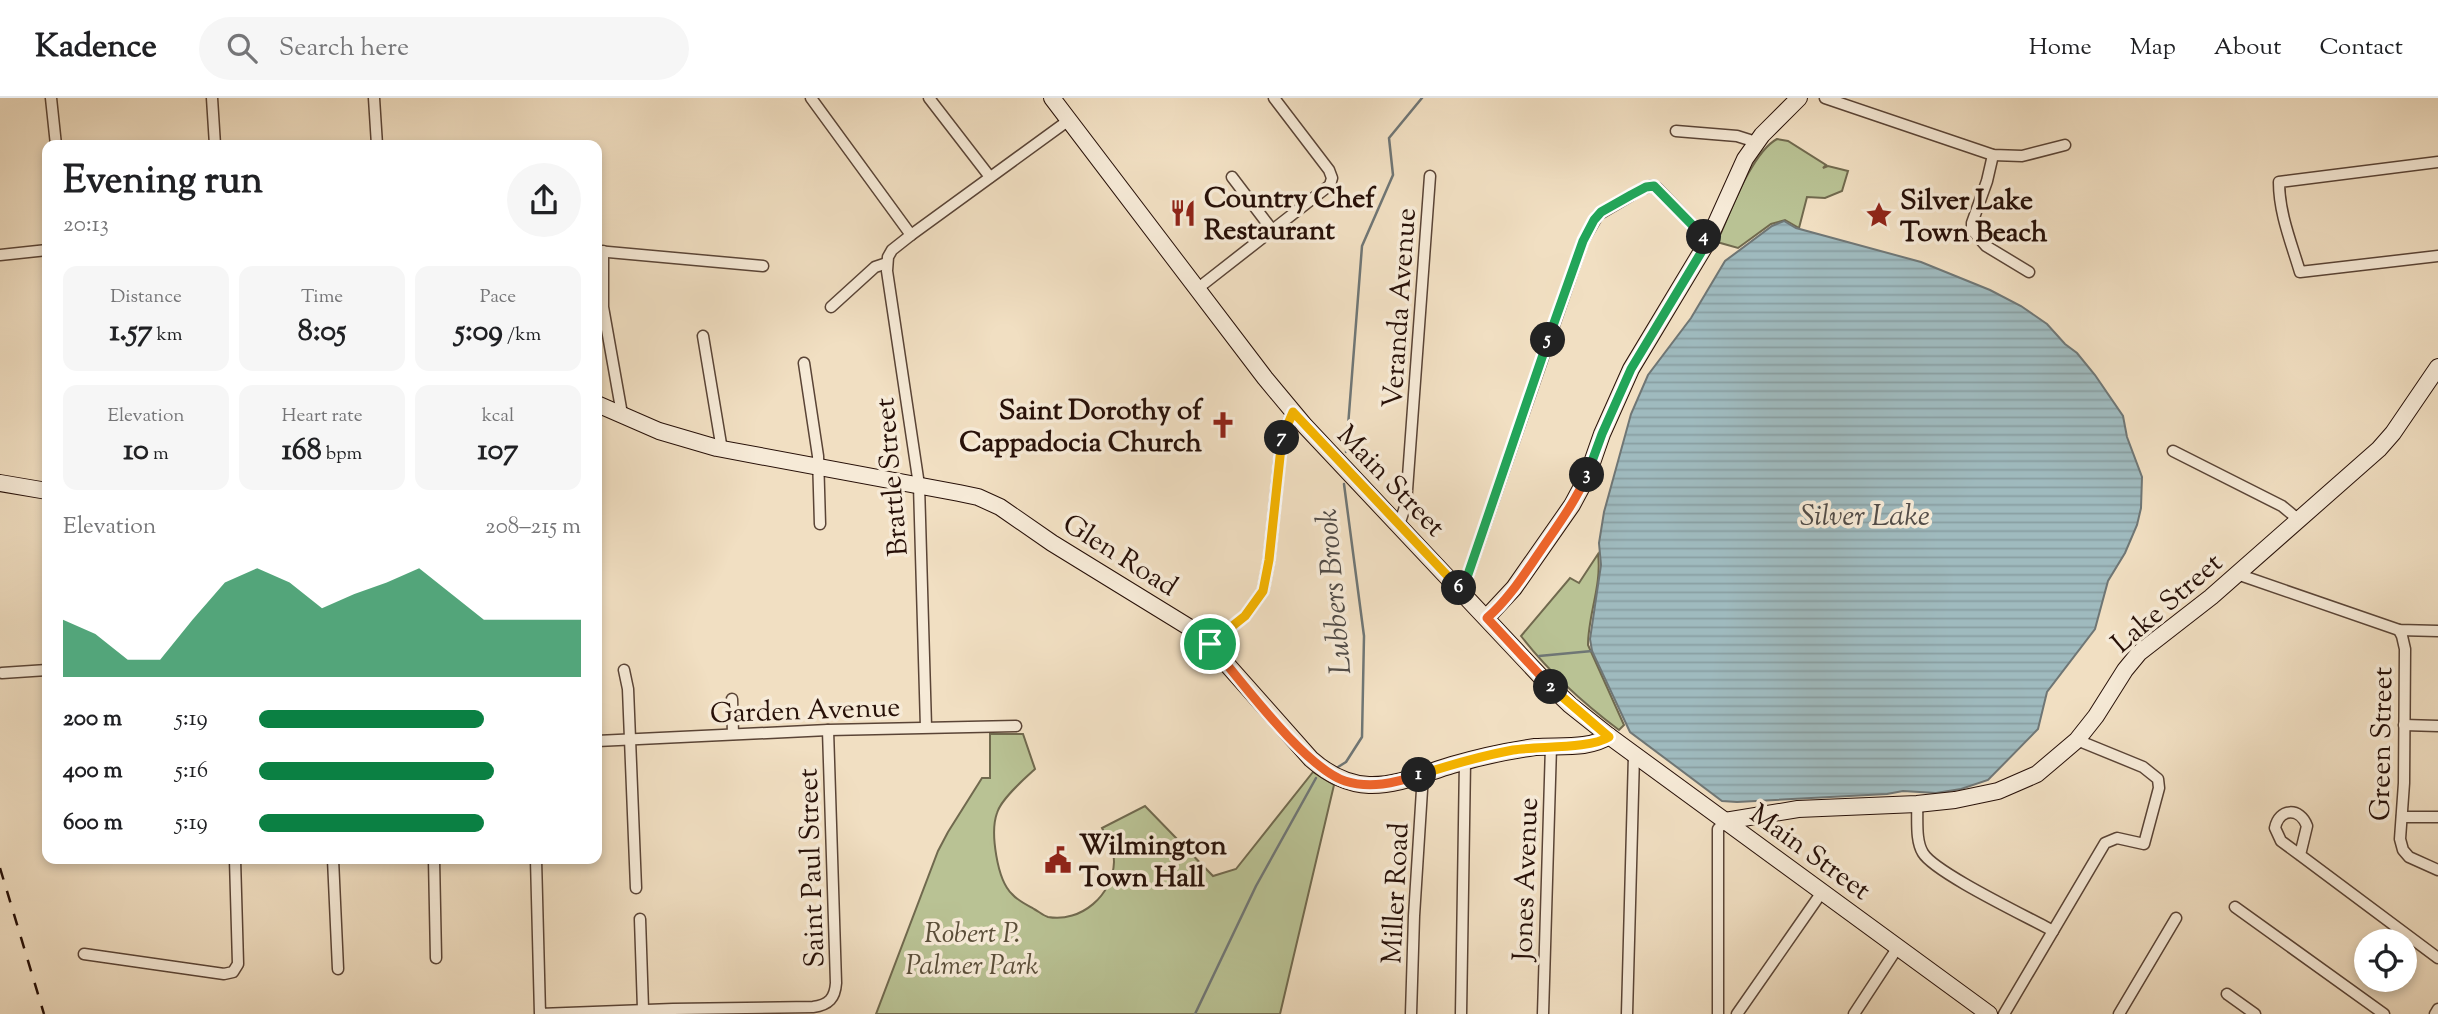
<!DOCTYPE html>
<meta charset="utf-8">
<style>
:root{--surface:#fff;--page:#f6f6f6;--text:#202124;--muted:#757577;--line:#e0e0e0;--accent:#0b8043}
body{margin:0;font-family:"Sorts Mill Goudy",serif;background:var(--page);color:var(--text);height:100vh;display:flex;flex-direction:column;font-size:26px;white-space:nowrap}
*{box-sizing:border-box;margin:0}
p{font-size:23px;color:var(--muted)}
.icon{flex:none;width:38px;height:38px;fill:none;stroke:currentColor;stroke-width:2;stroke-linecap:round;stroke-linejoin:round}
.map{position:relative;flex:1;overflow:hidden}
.drawer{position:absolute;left:42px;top:42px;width:560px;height:724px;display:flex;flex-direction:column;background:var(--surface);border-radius:14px;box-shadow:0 4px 10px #0003}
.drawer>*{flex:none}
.controls{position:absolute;left:2354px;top:831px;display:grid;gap:14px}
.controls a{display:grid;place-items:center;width:63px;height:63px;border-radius:50%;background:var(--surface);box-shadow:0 4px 10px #0003;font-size:35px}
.pin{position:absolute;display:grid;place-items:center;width:60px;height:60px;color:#fff;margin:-30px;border:4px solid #fff;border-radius:50%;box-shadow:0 2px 7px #0007}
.km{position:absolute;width:35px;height:35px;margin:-18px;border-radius:50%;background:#222;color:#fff;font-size:19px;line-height:35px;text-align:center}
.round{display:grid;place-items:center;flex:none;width:74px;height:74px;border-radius:37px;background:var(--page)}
.head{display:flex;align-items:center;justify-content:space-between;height:119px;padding:0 21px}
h1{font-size:38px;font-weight:700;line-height:52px}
.metrics{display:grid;grid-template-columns:repeat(3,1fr);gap:10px;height:119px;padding:7px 21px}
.metrics div{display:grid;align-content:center;border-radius:14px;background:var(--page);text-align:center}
.metrics b{font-size:30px;font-weight:700}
.metrics small{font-size:19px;font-weight:400}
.metrics p{font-size:19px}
.chart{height:196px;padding:14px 21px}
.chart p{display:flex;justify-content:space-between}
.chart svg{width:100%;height:126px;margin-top:7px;fill:var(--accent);opacity:.7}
ul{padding:0 21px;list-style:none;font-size:23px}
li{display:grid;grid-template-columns:112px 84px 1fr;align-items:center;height:52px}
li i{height:18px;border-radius:9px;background:var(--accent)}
header{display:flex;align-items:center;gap:42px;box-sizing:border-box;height:98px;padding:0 35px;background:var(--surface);border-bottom:2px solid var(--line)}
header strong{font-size:33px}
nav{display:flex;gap:38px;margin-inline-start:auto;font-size:24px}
.search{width:490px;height:63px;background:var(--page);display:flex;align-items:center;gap:18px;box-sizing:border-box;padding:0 24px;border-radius:38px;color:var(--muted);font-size:26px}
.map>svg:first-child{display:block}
.green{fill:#b9c294;stroke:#70694e;stroke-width:2}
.water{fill:url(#water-rules);stroke:#6f7675;stroke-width:2}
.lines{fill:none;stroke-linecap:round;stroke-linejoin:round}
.stream{stroke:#6f7675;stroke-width:2.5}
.street-casing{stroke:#5a4436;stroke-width:13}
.secondary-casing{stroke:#271008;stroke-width:18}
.street{stroke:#f6ead7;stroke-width:10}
.secondary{stroke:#f6ead7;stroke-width:16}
.rail{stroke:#271008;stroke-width:2.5;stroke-dasharray:12 12;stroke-linecap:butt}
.split-1-casing{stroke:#fff;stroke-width:14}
.split-2-casing{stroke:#fff;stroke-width:14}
.split-3-casing{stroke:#fff;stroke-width:14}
.split-4-casing{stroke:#fff;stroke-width:14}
.split-5-casing{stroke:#fff;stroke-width:14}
.split-6-casing{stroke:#fff;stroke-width:14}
.split-7-casing{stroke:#fff;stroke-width:14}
.split-8-casing{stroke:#fff;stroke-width:14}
.split-1{stroke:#f0652b;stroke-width:9}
.split-2{stroke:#f5b400;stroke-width:9}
.split-3{stroke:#f0652b;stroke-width:9}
.split-4{stroke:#22a559;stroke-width:9}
.split-5{stroke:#22a559;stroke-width:9}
.split-6{stroke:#22a559;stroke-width:9}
.split-7{stroke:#f5b400;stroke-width:9}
.split-8{stroke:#f5b400;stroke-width:9}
.labels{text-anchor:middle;stroke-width:7;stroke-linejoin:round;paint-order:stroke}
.poi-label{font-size:28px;font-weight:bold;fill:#271008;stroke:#f6ead7;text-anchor:start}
.street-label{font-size:28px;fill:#271008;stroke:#f6ead7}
.park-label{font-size:28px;font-style:italic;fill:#5a4e39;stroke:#f6ead7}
.water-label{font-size:30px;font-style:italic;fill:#514c48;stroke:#f6ead7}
</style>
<header>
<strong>Kadence</strong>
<div class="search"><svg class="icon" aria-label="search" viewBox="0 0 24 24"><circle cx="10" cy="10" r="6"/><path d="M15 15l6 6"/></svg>Search here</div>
<nav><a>Home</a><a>Map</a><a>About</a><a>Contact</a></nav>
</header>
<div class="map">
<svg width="2438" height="916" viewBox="0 0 2438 916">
<defs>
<pattern id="water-rules" width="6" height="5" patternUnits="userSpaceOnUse" patternTransform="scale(1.75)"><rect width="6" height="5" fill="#9fbabe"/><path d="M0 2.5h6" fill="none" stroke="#899fa2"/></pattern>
</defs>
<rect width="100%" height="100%" fill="#f1dfc2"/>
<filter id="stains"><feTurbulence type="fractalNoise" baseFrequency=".00286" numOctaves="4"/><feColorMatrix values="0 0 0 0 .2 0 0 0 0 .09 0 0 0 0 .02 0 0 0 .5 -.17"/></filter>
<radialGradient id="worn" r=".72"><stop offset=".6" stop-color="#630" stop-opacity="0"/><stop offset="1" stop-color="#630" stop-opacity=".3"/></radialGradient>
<g class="green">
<path d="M1777,41L1788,43L1826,67L1823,70L1828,68L1848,73L1842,93L1825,100L1807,99L1799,130L1785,122L1771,126L1738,150L1717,144C1730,116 1751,55 1777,41Z"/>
<path d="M1598,456C1602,487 1588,517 1588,547L1624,627L1619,632C1583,605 1549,574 1521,538L1570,480L1579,485Z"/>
<path d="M990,636H1023L1035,671C1024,681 1001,701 997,715C990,734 997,782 1012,796C1018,803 1027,807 1034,811C1038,813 1044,818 1048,819C1081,825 1113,797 1114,764C1114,752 1107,740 1102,730L1145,708L1213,778L1236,771L1313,674L1334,687L1280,916H876L938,753L948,734L982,680H990Z"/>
</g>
<polygon class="water" points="1784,123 1796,130 1921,164 1990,192 2021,208 2047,226 2065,246 2077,255 2095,277 2123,318 2127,339 2142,379 2141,410 2137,427 2125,455 2108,483 2095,531 2047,594 2038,631 1988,682 1961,691 1936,695 1903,693 1887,696 1737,704 1722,703 1630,634 1592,553 1590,541 1601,467 1599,445 1604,414 1631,316 1648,277 1691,220 1725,163 1772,128"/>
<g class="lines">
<g class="stream">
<polyline points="1346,354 1362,148 1393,77 1389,40 1422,0"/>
<polyline points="1539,558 1592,553"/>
<polyline points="1335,671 1346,664 1362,639 1364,538 1344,386"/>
<polyline points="1195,916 1256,788 1316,680"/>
</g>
<defs>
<g id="street">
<polyline points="51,0 56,47"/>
<polyline points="212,0 215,47"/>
<polyline points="374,0 377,47"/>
<polyline points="811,0 911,137"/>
<polyline points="929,0 990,79"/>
<polyline points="1825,0 1993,57 2022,58 2065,47"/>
<polyline points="1676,33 1737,38 1756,44"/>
<polyline points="1993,57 1987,83 1972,125 1972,132 1986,148 2029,174"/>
<path d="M2438,64L2279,84C2279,115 2291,144 2300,174L2438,158"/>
<polyline points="1232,79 1273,133"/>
<polyline points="597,153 763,168"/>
<polyline points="603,153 603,209 622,316"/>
<polyline points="0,157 47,152"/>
<polyline points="1197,191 1330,87 1332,80 1329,72 1274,0"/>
<polyline points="831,209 875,169 887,165"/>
<polyline points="703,238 722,352"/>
<polyline points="804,265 818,358 820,426"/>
<polyline points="2173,353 2282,408 2299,422"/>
<polyline points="1399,427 1406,406 1430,78"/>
<polyline points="2237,476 2399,532 2438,533"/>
<polyline points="1462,494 1583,143 1598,117 1642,91 1651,88 1657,90 1708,143"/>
<polyline points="2399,532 2402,538 2405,551 2404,685 2400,741 2403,752 2409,759 2438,772"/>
<polyline points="1210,546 1245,518 1263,493 1269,462 1282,338 1293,314"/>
<polyline points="624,572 628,591 636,790"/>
<polyline points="2,575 47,572"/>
<polyline points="732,601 733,636"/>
<polyline points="2404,627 2438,628"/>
<polyline points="926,629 919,387 887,173 888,159 892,152 911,137 1069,22"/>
<polyline points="597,643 828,632 1016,628"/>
<path d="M1917,706C1918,721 1915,742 1923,755C1935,775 2028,819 2053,833"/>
<polyline points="2402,719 2438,719"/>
<path d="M2300,757L2307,728C2300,709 2279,710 2275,730L2281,743L2300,757L2438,860"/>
<polyline points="333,761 338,871"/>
<polyline points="434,761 436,860"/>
<path d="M536,761L540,916L673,911L813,909C829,907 835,900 836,885L828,632"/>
<polyline points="2235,809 2384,916"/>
<polyline points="640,821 643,911"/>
<polyline points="84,856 224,876 233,874 238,866 235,761"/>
<polyline points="2227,896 2255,916"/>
<polyline points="1411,916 1414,818 1423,676"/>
<polyline points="1461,916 1465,663"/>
<polyline points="1543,916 1551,648"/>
<polyline points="1627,916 1634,657"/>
<polyline points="1718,916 1718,731 1725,723"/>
<polyline points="1737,916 1822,794"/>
<polyline points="1854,916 1898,849"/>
<polyline points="2004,916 2105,745 2117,740 2144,746 2159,690 2158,681 2143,669 2077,642"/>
<polyline points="2119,916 2176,820"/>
<polyline points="2435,916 2438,911"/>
</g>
<g id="secondary">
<polyline points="1052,0 1265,280 1305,328 1542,580 1570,607 1609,638 1989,916"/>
<path d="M597,306L659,333L717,350L959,395L978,399L1000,409L1052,445L1200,536L1311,661C1328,676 1346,686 1369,687C1397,688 1425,675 1452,667C1479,659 1507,653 1535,649C1558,647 1589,652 1609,638"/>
<polyline points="0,385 47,393"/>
<polyline points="1487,519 1514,490 1572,407 1587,379 1602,336 1631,271 1708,143 1745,61 1762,37 1799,0"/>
<polyline points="1725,723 1798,711 1917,706 1955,702 1998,693 2037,676 2077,642 2096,618 2125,572 2139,555 2211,499 2379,351 2393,335 2438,269"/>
</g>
</defs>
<use href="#street" class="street-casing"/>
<use href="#secondary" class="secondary-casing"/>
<use href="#street" class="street"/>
<use href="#secondary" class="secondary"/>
<polyline class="rail" points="0,770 44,916"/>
</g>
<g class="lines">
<defs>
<path id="split-1" d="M1210,546C1239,580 1305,670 1345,683C1370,691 1395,685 1419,677"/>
<path id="split-2" d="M1419,677C1450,667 1481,658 1513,652C1539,648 1590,651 1609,639L1551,589"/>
<path id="split-3" d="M1551,589L1487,520C1509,501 1525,475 1541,452C1558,427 1575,404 1587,377"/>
<polyline id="split-4" points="1587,377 1602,336 1631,271 1708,143 1704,139"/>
<polyline id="split-5" points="1548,242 1583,143 1594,122 1601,114 1631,97 1646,89 1654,88 1704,139"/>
<polyline id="split-6" points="1459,490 1462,494 1548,242"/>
<polyline id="split-7" points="1282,340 1293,314 1459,490"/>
<polyline id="split-8" points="1210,546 1245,518 1263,493 1269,462 1282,340"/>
</defs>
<use href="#split-1" class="split-1-casing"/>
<use href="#split-2" class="split-2-casing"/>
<use href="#split-3" class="split-3-casing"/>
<use href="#split-4" class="split-4-casing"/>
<use href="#split-5" class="split-5-casing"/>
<use href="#split-6" class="split-6-casing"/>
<use href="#split-7" class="split-7-casing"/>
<use href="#split-8" class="split-8-casing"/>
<use href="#split-1" class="split-1"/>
<use href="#split-2" class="split-2"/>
<use href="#split-3" class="split-3"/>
<use href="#split-4" class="split-4"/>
<use href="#split-5" class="split-5"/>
<use href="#split-6" class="split-6"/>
<use href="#split-7" class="split-7"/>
<use href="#split-8" class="split-8"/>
</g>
<defs>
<symbol id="restaurant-bare" viewBox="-9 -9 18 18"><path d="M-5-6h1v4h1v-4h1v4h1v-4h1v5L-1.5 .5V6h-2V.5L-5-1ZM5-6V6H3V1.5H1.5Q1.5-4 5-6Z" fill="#8f2418" stroke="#f6ead7" stroke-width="2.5" paint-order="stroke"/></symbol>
<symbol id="sight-bare" viewBox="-9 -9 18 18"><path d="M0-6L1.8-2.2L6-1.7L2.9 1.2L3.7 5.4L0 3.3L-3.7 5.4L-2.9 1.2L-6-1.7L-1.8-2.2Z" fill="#8f2418" stroke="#f6ead7" stroke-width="2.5" paint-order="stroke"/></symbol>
<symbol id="church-bare" viewBox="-9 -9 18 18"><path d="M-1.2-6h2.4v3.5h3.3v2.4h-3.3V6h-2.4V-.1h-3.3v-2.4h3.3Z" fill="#8f2418" stroke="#f6ead7" stroke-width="2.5" paint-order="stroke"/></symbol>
<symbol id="civic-bare" viewBox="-9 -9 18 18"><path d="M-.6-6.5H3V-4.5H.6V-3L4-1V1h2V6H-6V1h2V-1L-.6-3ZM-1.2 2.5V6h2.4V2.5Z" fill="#8f2418" stroke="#f6ead7" stroke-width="2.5" paint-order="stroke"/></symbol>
</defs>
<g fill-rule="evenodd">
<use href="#restaurant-bare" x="1164" y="96" width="38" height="38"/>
<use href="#sight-bare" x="1860" y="98" width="38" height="38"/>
<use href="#church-bare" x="1204" y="308" width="38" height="38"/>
<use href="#civic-bare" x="1039" y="743" width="38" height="38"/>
</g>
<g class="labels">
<g class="poi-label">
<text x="1204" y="109">Country Chef<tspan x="1204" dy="32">Restaurant</tspan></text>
<text x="1900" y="111">Silver Lake<tspan x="1900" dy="32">Town Beach</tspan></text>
<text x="1202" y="321" text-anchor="end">Saint Dorothy of<tspan x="1202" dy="32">Cappadocia Church</tspan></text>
<text x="1079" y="756">Wilmington<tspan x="1079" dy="32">Town Hall</tspan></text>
</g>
<g class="street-label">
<text transform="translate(1398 210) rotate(-86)" y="10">Veranda Avenue</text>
<text transform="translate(890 379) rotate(-95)" y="10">Brattle Street</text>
<text transform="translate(1392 382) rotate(46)" y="10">Main Street</text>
<text transform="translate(1121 456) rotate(32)" y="10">Glen Road</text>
<text transform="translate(2166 504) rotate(-41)" y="10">Lake Street</text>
<text transform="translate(805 611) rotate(-2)" y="10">Garden Avenue</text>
<text transform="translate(2380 646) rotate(-89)" y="10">Green Street</text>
<text transform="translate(1811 753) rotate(36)" y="10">Main Street</text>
<text transform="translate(810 770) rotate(-92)" y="10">Saint Paul Street</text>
<text transform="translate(1524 781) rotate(-88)" y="10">Jones Avenue</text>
<text transform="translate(1394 795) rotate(-87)" y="10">Miller Road</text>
</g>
<g class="park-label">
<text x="972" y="844">Robert P.<tspan x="972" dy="32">Palmer Park</tspan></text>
</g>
<g class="water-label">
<text x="1865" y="427">Silver Lake</text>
<text transform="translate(1333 494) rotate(-95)" y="10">Lubbers Brook</text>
</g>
</g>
<rect width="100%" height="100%" filter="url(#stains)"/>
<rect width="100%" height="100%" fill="url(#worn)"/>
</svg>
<div class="controls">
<a><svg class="icon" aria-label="locate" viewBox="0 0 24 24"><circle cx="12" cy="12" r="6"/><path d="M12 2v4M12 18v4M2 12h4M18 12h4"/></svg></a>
</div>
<div class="pin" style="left:1210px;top:546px;background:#1e9e55"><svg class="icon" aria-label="arrive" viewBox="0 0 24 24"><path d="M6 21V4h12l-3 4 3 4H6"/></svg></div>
<b class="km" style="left:1419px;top:677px">1</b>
<b class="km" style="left:1551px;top:589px">2</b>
<b class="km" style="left:1587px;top:377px">3</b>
<b class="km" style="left:1704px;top:139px">4</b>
<b class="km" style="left:1548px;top:242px">5</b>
<b class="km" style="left:1459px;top:490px">6</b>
<b class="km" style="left:1282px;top:340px">7</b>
<section class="drawer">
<div class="head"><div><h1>Evening run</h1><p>20:13</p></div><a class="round"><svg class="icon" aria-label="share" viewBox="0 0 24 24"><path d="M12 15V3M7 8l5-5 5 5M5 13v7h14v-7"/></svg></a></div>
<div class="metrics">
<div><p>Distance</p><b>1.57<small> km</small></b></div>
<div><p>Time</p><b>8:05</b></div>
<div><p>Pace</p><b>5:09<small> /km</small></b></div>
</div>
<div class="metrics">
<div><p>Elevation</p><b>10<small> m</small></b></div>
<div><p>Heart rate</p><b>168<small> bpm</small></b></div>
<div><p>kcal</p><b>107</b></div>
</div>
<div class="chart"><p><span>Elevation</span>208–215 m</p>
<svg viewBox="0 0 160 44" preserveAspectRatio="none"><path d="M0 44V24L10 29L20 38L30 38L40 24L50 11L60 6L70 11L80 20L90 15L100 11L110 6L120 15L130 24L140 24L150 24L160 24V44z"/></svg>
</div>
<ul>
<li><b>200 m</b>5:19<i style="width:70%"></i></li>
<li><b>400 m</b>5:16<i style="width:73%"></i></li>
<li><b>600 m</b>5:19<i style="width:70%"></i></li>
</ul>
</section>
</div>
